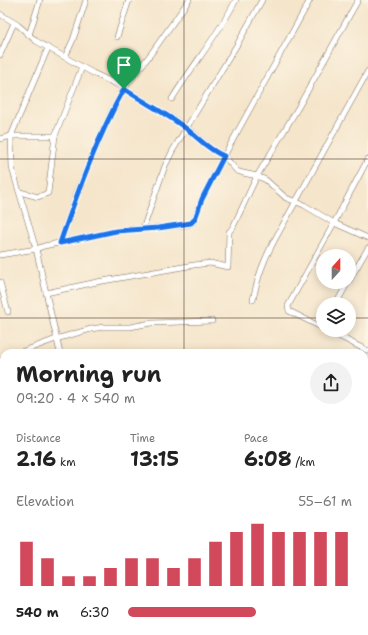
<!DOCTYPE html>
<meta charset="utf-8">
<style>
:root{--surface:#fff;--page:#f2f2f2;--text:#222;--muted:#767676;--accent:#d1495b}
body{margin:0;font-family:"Shantell Sans",sans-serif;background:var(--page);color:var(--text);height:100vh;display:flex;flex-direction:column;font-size:15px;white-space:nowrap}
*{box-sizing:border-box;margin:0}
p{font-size:13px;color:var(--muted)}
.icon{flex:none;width:22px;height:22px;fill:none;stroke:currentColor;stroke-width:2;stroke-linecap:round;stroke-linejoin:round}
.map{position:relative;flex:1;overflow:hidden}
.details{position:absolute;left:0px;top:349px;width:368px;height:286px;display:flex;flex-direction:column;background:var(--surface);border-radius:12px 12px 0 0;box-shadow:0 2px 10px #0003}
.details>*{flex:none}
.needle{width:26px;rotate:21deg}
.fabs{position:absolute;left:316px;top:249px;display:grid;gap:8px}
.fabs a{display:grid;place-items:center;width:40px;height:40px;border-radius:50%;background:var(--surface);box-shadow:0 2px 10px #0003;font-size:20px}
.pin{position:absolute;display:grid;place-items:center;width:34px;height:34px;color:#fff;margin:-41px -17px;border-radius:50% 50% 50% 0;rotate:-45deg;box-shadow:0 0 4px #0007}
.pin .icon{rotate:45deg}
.round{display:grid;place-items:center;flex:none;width:42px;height:42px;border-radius:21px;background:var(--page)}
.headline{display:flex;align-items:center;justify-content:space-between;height:68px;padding:0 16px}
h1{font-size:22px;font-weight:700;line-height:30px}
.metrics{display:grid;grid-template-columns:repeat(3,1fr);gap:6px;height:68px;padding:4px 16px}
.metrics div{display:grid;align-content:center}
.metrics b{font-size:20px;font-weight:700}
.metrics small{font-size:11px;font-weight:400}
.metrics p{font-size:11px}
.chart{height:112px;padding:8px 16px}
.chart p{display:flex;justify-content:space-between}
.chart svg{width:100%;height:72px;margin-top:4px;stroke:var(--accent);stroke-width:6}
ul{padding:0 16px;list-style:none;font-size:13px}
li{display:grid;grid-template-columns:64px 48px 1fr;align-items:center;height:30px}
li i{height:10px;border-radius:5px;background:var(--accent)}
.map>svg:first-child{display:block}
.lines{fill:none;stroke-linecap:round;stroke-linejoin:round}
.minor-casing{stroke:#7c6b5b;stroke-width:6}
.minor{stroke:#fff;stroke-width:5}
.route-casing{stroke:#fff;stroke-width:8}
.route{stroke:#1a73e8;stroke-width:5}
.grid{fill:none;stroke:#3b2a1e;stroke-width:1;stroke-opacity:0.55}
</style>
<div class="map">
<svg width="368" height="635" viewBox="0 0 368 635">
<rect width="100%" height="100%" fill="#fcf5e5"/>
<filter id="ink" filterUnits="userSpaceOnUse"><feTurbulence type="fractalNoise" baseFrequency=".025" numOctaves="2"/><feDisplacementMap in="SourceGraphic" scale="8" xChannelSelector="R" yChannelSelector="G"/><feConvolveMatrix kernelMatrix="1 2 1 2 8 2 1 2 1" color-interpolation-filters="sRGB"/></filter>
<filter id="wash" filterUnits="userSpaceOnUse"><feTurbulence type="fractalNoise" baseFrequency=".012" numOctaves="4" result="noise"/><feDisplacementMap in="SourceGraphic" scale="16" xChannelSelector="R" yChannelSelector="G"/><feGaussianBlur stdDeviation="0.9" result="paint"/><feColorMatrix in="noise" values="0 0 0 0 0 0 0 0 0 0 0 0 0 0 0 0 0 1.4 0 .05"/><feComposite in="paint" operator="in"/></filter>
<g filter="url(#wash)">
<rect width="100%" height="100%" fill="#f5e5cb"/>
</g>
<g filter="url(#ink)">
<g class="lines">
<defs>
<g id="minor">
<polyline points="0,14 18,25 36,41 93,73 116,84 167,115 186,127 212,150 224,156 237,171 243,173 257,176 266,180 286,198 304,205 334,223 368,238"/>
<polyline points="29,35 40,0"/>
<polyline points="117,37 129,0"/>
<polyline points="48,48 11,136 12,168 36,249 60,353"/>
<polyline points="0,55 14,23"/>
<polyline points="65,57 73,40 86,0"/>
<path d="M172,99C192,66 218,35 236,0"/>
<polyline points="0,139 11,136 55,136"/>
<polyline points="20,192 38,197 48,193 55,136 82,67"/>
<polyline points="143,229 165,166 173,150 238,43 262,0"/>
<polyline points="60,243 78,190 111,113 124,89 153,51 189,0"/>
<polyline points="0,255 36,249 44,246 116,231 187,225 193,222 202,199 224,156 310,0"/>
<polyline points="349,281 368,248"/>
<polyline points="0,282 8,312"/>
<polyline points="46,293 97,282 194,265 210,263 228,267 229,232 233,227 257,176 299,106 358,0"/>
<path d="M253,300C258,276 263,262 274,241L368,71"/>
<polyline points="336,304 348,282"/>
<polyline points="323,328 289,311 288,306 334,223 368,159"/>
<polyline points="327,330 368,351"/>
<polyline points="18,353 56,339 91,329 104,327 130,327 151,323 212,321"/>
<polyline points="0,361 4,360"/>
<polyline points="0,421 4,428"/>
<polyline points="0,628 4,628"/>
<polyline points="23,631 32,635"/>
<polyline points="190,635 191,631"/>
</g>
</defs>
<use href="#minor" class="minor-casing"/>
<use href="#minor" class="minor"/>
</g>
</g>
<g class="lines" filter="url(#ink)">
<defs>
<path id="route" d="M124,89C144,102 165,113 184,127C198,137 208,150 224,156L202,199L195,219L191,223L158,228L116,231L60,243C78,191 97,138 124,89Z"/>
</defs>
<use href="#route" class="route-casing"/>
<use href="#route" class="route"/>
</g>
<path class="grid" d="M184,0V353M0,159H368M0,318H323M349,318H368M0,476H4M364,476H368M184,631V635"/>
</svg>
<div class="fabs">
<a><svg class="needle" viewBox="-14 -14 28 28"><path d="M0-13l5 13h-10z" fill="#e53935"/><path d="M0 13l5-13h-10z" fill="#767676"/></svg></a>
<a><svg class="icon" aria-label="layers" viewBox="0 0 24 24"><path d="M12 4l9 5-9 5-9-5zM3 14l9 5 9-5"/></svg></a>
</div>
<div class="pin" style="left:124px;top:89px;background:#1e9e55"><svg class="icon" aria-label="arrive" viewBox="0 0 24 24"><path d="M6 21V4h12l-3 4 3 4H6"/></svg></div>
<section class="details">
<div class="headline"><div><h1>Morning run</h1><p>09:20 · 4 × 540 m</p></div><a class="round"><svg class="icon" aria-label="share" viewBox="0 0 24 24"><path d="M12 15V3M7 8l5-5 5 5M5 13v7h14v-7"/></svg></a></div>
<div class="metrics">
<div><p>Distance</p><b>2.16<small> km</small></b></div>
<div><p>Time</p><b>13:15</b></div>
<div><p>Pace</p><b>6:08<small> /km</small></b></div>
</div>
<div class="chart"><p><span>Elevation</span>55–61 m</p>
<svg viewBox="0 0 160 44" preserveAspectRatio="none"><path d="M5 44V17M15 44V27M25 44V38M35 44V38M45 44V33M55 44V27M65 44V27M75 44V33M85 44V27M95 44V17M105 44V11M115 44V6M125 44V11M135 44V11M145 44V11M155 44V11"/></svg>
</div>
<ul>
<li><b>540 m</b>6:30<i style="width:57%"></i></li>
</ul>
</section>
</div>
